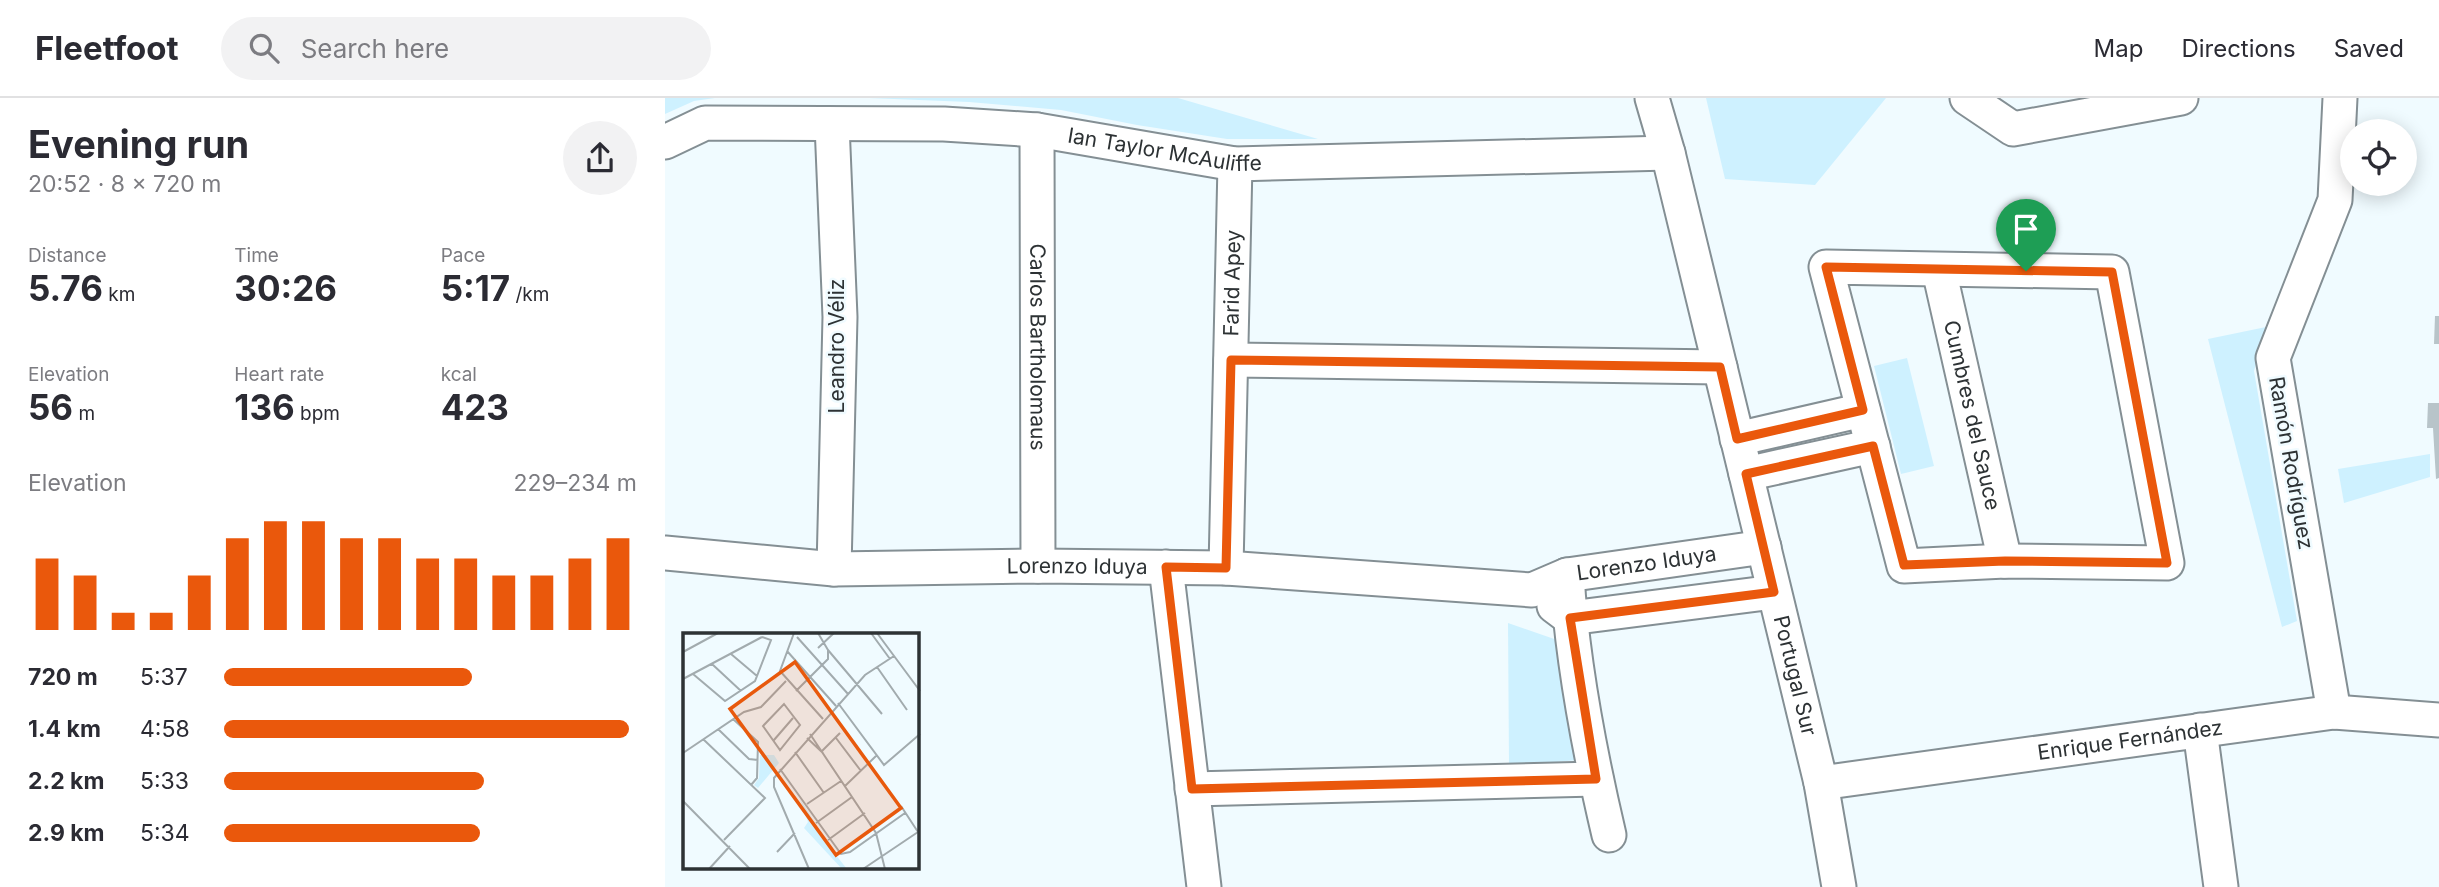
<!DOCTYPE html>
<meta charset="utf-8">
<style>
:root{--surface:#fff;--page:#f2f2f3;--text:#2b2b33;--muted:#7c7c81;--line:#e1e1e2;--accent:#ea580c}
body{margin:0;font-family:Inter,sans-serif;background:var(--page);color:var(--text);height:100vh;display:flex;flex-direction:column;font-size:26px;white-space:nowrap}
*{box-sizing:border-box;margin:0}
p{font-size:23px;color:var(--muted)}
.icon{flex:none;width:38px;height:38px;fill:none;stroke:currentColor;stroke-width:2;stroke-linecap:round;stroke-linejoin:round}
.map{position:relative;flex:1;overflow:hidden}
.sheet{display:flex;flex-direction:column;background:var(--surface);width:665px}
.sheet>*{flex:none}
.buttons{position:absolute;left:1675px;top:21px;display:grid;gap:14px}
.buttons a{display:grid;place-items:center;width:77px;height:77px;border-radius:50%;background:var(--surface);box-shadow:0 4px 18px #0003;font-size:35px}
.pin{position:absolute;display:grid;place-items:center;width:60px;height:60px;color:#fff;margin:-72px -30px;border-radius:50% 50% 50% 0;rotate:-45deg;box-shadow:0 0 7px #0007}
.pin .icon{rotate:45deg}
.round{display:grid;place-items:center;flex:none;width:74px;height:74px;border-radius:37px;background:var(--page)}
.summary{display:flex;align-items:center;justify-content:space-between;height:119px;padding:0 28px}
h1{font-size:38px;font-weight:700;line-height:52px}
.metrics{display:grid;grid-template-columns:repeat(3,1fr);gap:10px;height:119px;padding:7px 28px}
.metrics div{display:grid;align-content:center}
.metrics b{font-size:35px;font-weight:700}
.metrics small{font-size:19px;font-weight:400}
.metrics p{font-size:19px}
.chart{height:196px;padding:14px 28px}
.chart p{display:flex;justify-content:space-between}
.chart svg{width:100%;height:126px;margin-top:7px;stroke:var(--accent);stroke-width:6}
ul{padding:0 28px;list-style:none;font-size:23px}
li{display:grid;grid-template-columns:112px 84px 1fr;align-items:center;height:52px}
li i{height:18px;border-radius:9px;background:var(--accent)}
header{display:flex;align-items:center;gap:42px;box-sizing:border-box;height:98px;padding:0 35px;background:var(--surface);border-bottom:2px solid var(--line)}
header strong{font-size:33px}
nav{display:flex;gap:38px;margin-inline-start:auto;font-size:24px}
.search{width:490px;height:63px;background:var(--page);display:flex;align-items:center;gap:18px;box-sizing:border-box;padding:0 24px;border-radius:38px;color:var(--muted);font-size:26px}
main{display:flex;flex:1;min-height:0}
.map>svg:first-child{display:block}
.green{fill:#cef1ff}
.building{fill:#b8c4c9}
.lines{fill:none;stroke-linecap:round;stroke-linejoin:round}
.minor-casing{stroke:#848f94;stroke-width:37}
.minor{stroke:#fff;stroke-width:33}
.route-casing{stroke:#fff;stroke-width:14}
.route{stroke:#ea580c;stroke-width:9}
.labels{text-anchor:middle;stroke-width:5;stroke-linejoin:round;paint-order:stroke}
.street-label{font-size:21px;fill:#2d3234;stroke:#f0fbff}
.inset-road{fill:none;stroke:#a2abae;stroke-width:2}
.view{fill:#e8590c;fill-opacity:0.15;stroke:#e8590c;stroke-width:3.5}
.inset-edge{fill:none;stroke:#2d3234;stroke-width:3.5}
</style>
<header>
<strong>Fleetfoot</strong>
<div class="search"><svg class="icon" aria-label="search" viewBox="0 0 24 24"><circle cx="10" cy="10" r="6"/><path d="M15 15l6 6"/></svg>Search here</div>
<nav><a>Map</a><a>Directions</a><a>Saved</a></nav>
</header>
<main>
<section class="sheet">
<div class="summary"><div><h1>Evening run</h1><p>20:52 · 8 × 720 m</p></div><a class="round"><svg class="icon" aria-label="share" viewBox="0 0 24 24"><path d="M12 15V3M7 8l5-5 5 5M5 13v7h14v-7"/></svg></a></div>
<div class="metrics">
<div><p>Distance</p><b>5.76<small> km</small></b></div>
<div><p>Time</p><b>30:26</b></div>
<div><p>Pace</p><b>5:17<small> /km</small></b></div>
</div>
<div class="metrics">
<div><p>Elevation</p><b>56<small> m</small></b></div>
<div><p>Heart rate</p><b>136<small> bpm</small></b></div>
<div><p>kcal</p><b>423</b></div>
</div>
<div class="chart"><p><span>Elevation</span>229–234 m</p>
<svg viewBox="0 0 160 44" preserveAspectRatio="none"><path d="M5 44V19M15 44V25M25 44V38M35 44V38M45 44V25M55 44V12M65 44V6M75 44V6M85 44V12M95 44V12M105 44V19M115 44V19M125 44V25M135 44V25M145 44V19M155 44V12"/></svg>
</div>
<ul>
<li><b>720 m</b>5:37<i style="width:60%"></i></li>
<li><b>1.4 km</b>4:58<i style="width:98%"></i></li>
<li><b>2.2 km</b>5:33<i style="width:63%"></i></li>
<li><b>2.9 km</b>5:34<i style="width:62%"></i></li>
</ul>
</section>
<div class="map">
<svg width="1774" height="789" viewBox="0 0 1774 789">
<rect width="100%" height="100%" fill="#f0fbff"/>
<g class="green">
<polygon points="0,0 50,0 29,3 0,16"/>
<polygon points="204,0 513,0 653,41 562,41 472,27 396,12 304,4"/>
<polygon points="1041,0 1221,0 1150,87 1060,81"/>
<polygon points="1601,229 1589,273 1632,523 1617,529 1543,241"/>
<polygon points="1242,260 1269,368 1236,376 1209,268"/>
<polygon points="1765,356 1765,379 1679,405 1673,371"/>
<polygon points="843,525 895,543 912,662 844,669"/>
</g>
<g class="building">
<polygon points="1770,218 1774,218 1774,246 1769,246"/>
<polygon points="1763,305 1774,305 1774,380 1771,381 1768,330 1762,330"/>
</g>
<g class="lines">
<defs>
<g id="minor">
<path id="s1" d="M987,0L1003,55L1156,685L1174,789"/>
<polyline points="1302,0 1348,31 1516,0"/>
<polyline points="167,26 175,219 169,471"/>
<path id="s2" d="M372,32L373,468"/>
<path id="s3" d="M0,44L40,25L279,26L372,32L570,66L1003,55"/>
<polygon points="1161,169 1447,174 1502,465 1340,463 1239,468"/>
<path id="s4" d="M1274,172L1340,463"/>
<polyline points="566,262 1055,269"/>
<polyline points="1072,341 1198,312"/>
<polyline points="1081,376 1208,348"/>
<path id="s5" d="M0,455L169,471L373,468L561,470L867,492L902,477L1099,449"/>
<polyline points="501,469 539,789"/>
<path id="s6" d="M561,470L570,66"/>
<path d="M902,477C907,564 924,652 944,737"/>
<polyline points="889,508 905,520 1109,494"/>
<polyline points="1669,614 1608,260 1670,102 1675,0"/>
<polyline points="1535,632 1556,789"/>
<path id="s7" d="M1156,685L1669,614L1774,622"/>
<polyline points="527,691 931,681"/>
</g>
</defs>
<use href="#minor" class="minor-casing"/>
<use href="#minor" class="minor"/>
</g>
<g class="lines">
<defs>
<polygon id="route" points="1161,169 1447,174 1502,465 1340,463 1239,467 1208,348 1081,376 1109,494 905,520 931,681 527,691 501,469 561,470 566,262 1055,269 1072,341 1198,312"/>
</defs>
<use href="#route" class="route-casing"/>
<use href="#route" class="route"/>
</g>
<g class="labels">
<g class="street-label">
<text dy="7" stroke="none"><textPath href="#s3" startOffset="506">Ian Taylor McAuliffe</textPath></text>
<text dy="7" stroke="none"><textPath href="#s6" startOffset="285">Farid Apey</textPath></text>
<text transform="translate(172 248) rotate(-90)" y="7">Leandro Véliz</text>
<text dy="7" stroke="none"><textPath href="#s2" startOffset="217">Carlos Bartholomaus</textPath></text>
<text dy="7" stroke="none"><textPath href="#s4" startOffset="149">Cumbres del Sauce</textPath></text>
<text transform="translate(1626 365) rotate(80)" y="7">Ramón Rodríguez</text>
<text dy="7" stroke="none"><textPath href="#s5" startOffset="987">Lorenzo Iduya</textPath></text>
<text dy="7" stroke="none"><textPath href="#s5" startOffset="413">Lorenzo Iduya</textPath></text>
<text dy="7" stroke="none"><textPath href="#s1" startOffset="595">Portugal Sur</textPath></text>
<text dy="7" stroke="none"><textPath href="#s7" startOffset="312">Enrique Fernández</textPath></text>
</g>
</g>
<g transform="translate(18 535)">
<rect width="236" height="236" fill="#f0fbff"/>
<path d="M77,122H91L96,130L75,155L71,152L76,145ZM117,166L148,216L164,236H159L121,195L125,189Z" fill="#cef1ff"/>
<path class="inset-road" d="M111,0L97,38L140,86M188,0L207,26M194,0L237,58M114,4L165,61M135,15L151,0M145,17L199,81M104,18L153,73M0,19L35,0M48,21L74,43M29,31L58,58M194,34L224,77M10,41L42,68L72,48L88,7L79,4M0,46L79,4M113,58L145,26V17L135,0M155,70L201,132L237,101M101,71L117,92L97,117L80,93ZM50,86L75,109L74,145L68,152M35,96L66,126L75,127M127,101L193,200L202,236M124,105L140,120M153,105L178,138M20,106L82,165L41,207M91,107L110,85M112,119L141,160M138,119L157,100M0,120L61,79L78,74L103,48M97,136L158,221L167,219L222,180M162,153L193,123M0,168L67,236M124,171L158,148M218,173L235,199M133,190L169,164M145,207L182,180M94,219L112,200M26,236L47,213M126,236L91,154V145L182,42L211,23M180,236L235,199"/>
<path class="view" d="M112,29L218,175L153,222L47,76Z"/>
<rect width="236" height="236" class="inset-edge"/>
</g>
</svg>
<div class="buttons">
<a><svg class="icon" aria-label="locate" viewBox="0 0 24 24"><circle cx="12" cy="12" r="6"/><path d="M12 2v4M12 18v4M2 12h4M18 12h4"/></svg></a>
</div>
<div class="pin" style="left:1361px;top:173px;background:#1e9e55"><svg class="icon" aria-label="arrive" viewBox="0 0 24 24"><path d="M6 21V4h12l-3 4 3 4H6"/></svg></div>
</div>
</main>
